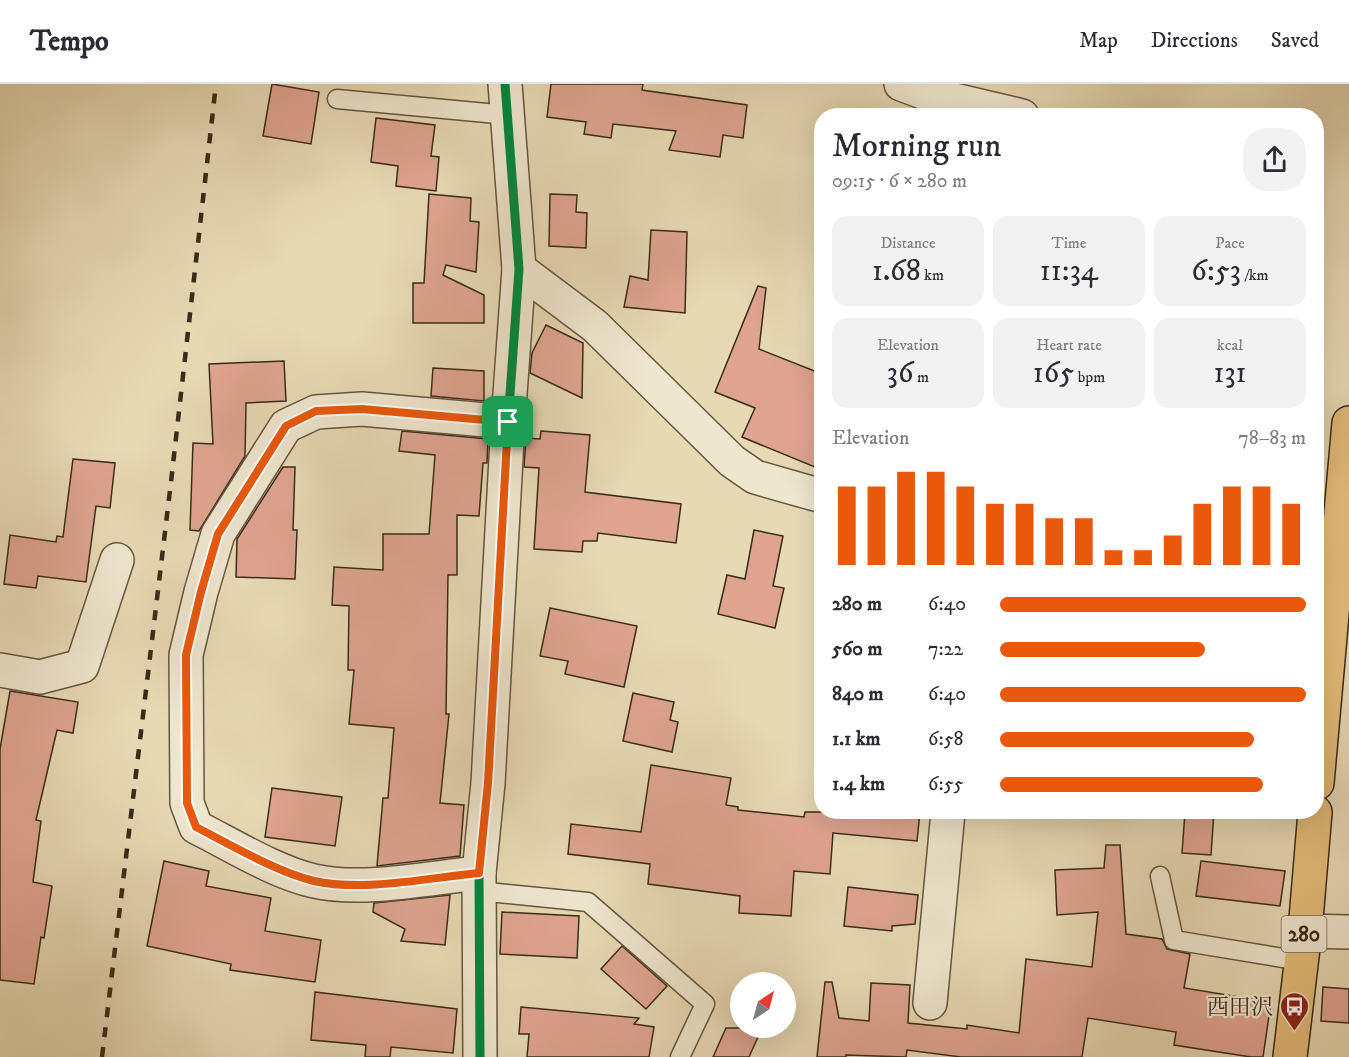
<!DOCTYPE html>
<meta charset="utf-8">
<style>
:root{--surface:#fff;--page:#f2f2f3;--text:#2b2b33;--muted:#7c7c81;--line:#e1e1e2;--accent:#ea580c}
body{margin:0;font-family:"IM FELL DW Pica","Noto Serif JP",serif;background:var(--page);color:var(--text);height:100vh;display:flex;flex-direction:column;font-size:22px;white-space:nowrap}
*{box-sizing:border-box;margin:0}
p{font-size:20px;color:var(--muted)}
.icon{flex:none;width:33px;height:33px;fill:none;stroke:currentColor;stroke-width:2;stroke-linecap:round;stroke-linejoin:round}
.map{position:relative;flex:1;overflow:hidden}
.drawer{position:absolute;left:814px;top:24px;width:510px;height:711px;display:flex;flex-direction:column;background:var(--surface);border-radius:24px;box-shadow:0 6px 24px #0002}
.drawer>*{flex:none}
.needle{width:39px;rotate:36deg}
.tools{position:absolute;left:730px;top:888px;display:grid;gap:12px}
.tools a{display:grid;place-items:center;width:66px;height:66px;border-radius:50%;background:var(--surface);box-shadow:0 6px 24px #0002;font-size:30px}
.pin{position:absolute;display:grid;place-items:center;width:51px;height:51px;color:#fff;margin:-26px;border-radius:12px;box-shadow:0 3px 9px #0006}
.round{display:grid;place-items:center;flex:none;width:63px;height:63px;border-radius:24px;background:var(--page)}
.overview{display:flex;align-items:center;justify-content:space-between;height:102px;padding:0 18px}
h1{font-size:33px;font-weight:600;line-height:45px}
.figures{display:grid;grid-template-columns:repeat(3,1fr);gap:9px;height:102px;padding:6px 18px}
.figures div{display:grid;align-content:center;border-radius:15px;background:var(--page);text-align:center}
.figures b{font-size:30px;font-weight:600}
.figures small{font-size:16px;font-weight:400}
.figures p{font-size:16px}
.chart{height:168px;padding:12px 18px}
.chart p{display:flex;justify-content:space-between}
.chart svg{width:100%;height:108px;margin-top:6px;stroke:var(--accent);stroke-width:6}
ul{padding:0 18px;list-style:none;font-size:20px}
li{display:grid;grid-template-columns:96px 72px 1fr;align-items:center;height:45px}
li i{height:15px;border-radius:8px;background:var(--accent)}
header{display:flex;align-items:center;gap:36px;box-sizing:border-box;height:84px;padding:0 30px;background:var(--surface);border-bottom:2px solid var(--line)}
header strong{font-size:28px}
nav{display:flex;gap:33px;margin-inline-start:auto;font-size:21px}
.map>svg:first-child{display:block}
.building{fill:#dfa490;stroke:#392b1a;stroke-width:1.5}
.lines{fill:none;stroke-linecap:round;stroke-linejoin:round}
.lane-casing{stroke:#645640;stroke-width:21}
.street-casing{stroke:#645640;stroke-width:36}
.highway-casing{stroke:#392b1a;stroke-width:36}
.lane{stroke:#efe6ce;stroke-width:18}
.street{stroke:#efe6ce;stroke-width:33}
.highway{stroke:#e4bc7a;stroke-width:33}
.rail{stroke:#392b1a;stroke-width:4.5;stroke-dasharray:10 10;stroke-linecap:butt}
.cycleway-casing{stroke:#efe6ce;stroke-width:13}
.cycleway{stroke:#00873e;stroke-width:9}
.route-casing{stroke:#fff;stroke-width:12}
.route{stroke:#ea580c;stroke-width:8}
.labels{text-anchor:middle;stroke-width:4.5;stroke-linejoin:round;paint-order:stroke}
.shield{fill:#efe6ce;stroke:#706350;stroke-width:1.5}
.shield-label{font-size:21px;font-weight:bold;fill:#392b1a}
.poi-label{font-size:22px;fill:#392b1a;stroke:#efe6ce;text-anchor:end}
</style>
<header>
<strong>Tempo</strong>
<nav><a>Map</a><a>Directions</a><a>Saved</a></nav>
</header>
<div class="map">
<svg width="1349" height="973" viewBox="0 0 1349 973">
<rect width="100%" height="100%" fill="#e7d9b4"/>
<filter id="stains"><feTurbulence type="fractalNoise" baseFrequency=".00333" numOctaves="4"/><feColorMatrix values="0 0 0 0 .2 0 0 0 0 .09 0 0 0 0 .02 0 0 0 .5 -.17"/></filter>
<radialGradient id="worn" r=".72"><stop offset=".6" stop-color="#630" stop-opacity="0"/><stop offset="1" stop-color="#630" stop-opacity=".3"/></radialGradient>
<g class="building">
<polygon points="272,0 319,8 311,60 263,52"/>
<polygon points="551,0 643,0 642,6 747,21 743,54 723,51 720,73 669,66 676,47 613,40 611,54 584,50 586,38 547,33"/>
<polygon points="376,34 435,41 431,72 439,73 436,107 396,102 398,82 371,78"/>
<polygon points="429,110 471,114 470,137 479,138 476,188 446,181 443,191 484,211 484,239 413,239 413,199 424,199"/>
<polygon points="550,110 577,111 576,128 587,129 586,164 549,162"/>
<polygon points="651,146 687,148 685,229 624,223 630,192 648,196"/>
<polygon points="758,202 766,204 759,265 822,290 822,386 742,353 755,324 715,308"/>
<polygon points="546,241 583,259 582,314 530,289 532,269"/>
<polygon points="284,277 286,317 246,319 245,372 199,447 190,446 193,359 213,360 209,280"/>
<polygon points="433,284 484,287 484,317 431,312"/>
<polygon points="402,347 488,355 487,379 483,379 479,432 457,431 457,491 448,491 446,630 449,630 440,719 464,721 460,772 377,782 383,714 388,714 394,644 349,640 354,586 348,586 349,522 332,521 334,483 383,486 383,450 429,450 435,371 399,367"/>
<polygon points="541,347 590,351 585,408 681,420 676,459 598,449 597,457 583,457 582,468 534,465 539,384 524,383 526,354 540,355"/>
<polygon points="73,375 115,379 110,424 96,422 86,498 38,492 36,504 4,500 10,451 56,458 57,452 63,453"/>
<polygon points="283,383 295,383 293,446 297,446 295,495 236,493 237,455"/>
<polygon points="754,446 783,452 773,502 784,504 775,544 718,530 727,491 745,495"/>
<polygon points="550,524 637,542 624,603 565,590 568,577 540,572"/>
<polygon points="10,607 78,618 73,649 57,646 36,736 41,737 33,798 52,802 44,854 41,853 34,900 0,896 0,665"/>
<polygon points="633,609 674,618 670,636 678,638 672,668 623,657"/>
<polygon points="651,681 731,694 726,721 738,723 738,726 804,733 805,728 920,728 917,757 833,749 830,790 794,787 791,832 739,829 740,812 648,800 650,780 568,770 571,740 641,748"/>
<polygon points="272,704 342,713 335,762 265,753"/>
<polygon points="1185,728 1214,728 1211,771 1182,769"/>
<polygon points="1106,761 1120,761 1126,850 1162,855 1167,865 1190,870 1184,904 1271,918 1263,973 1251,973 1174,961 1176,948 1088,934 1082,973 961,973 907,966 906,973 846,971 846,973 817,973 825,898 832,898 839,934 869,937 871,899 910,901 908,939 967,945 967,941 1019,949 1026,875 1092,883 1098,828 1057,831 1055,786 1104,784"/>
<polygon points="164,777 209,787 206,802 271,814 265,847 321,856 315,898 230,886 231,880 147,862"/>
<polygon points="1201,777 1285,787 1280,822 1196,812"/>
<polygon points="848,803 918,811 915,840 892,842 892,847 844,842"/>
<polygon points="450,811 445,861 401,857 405,845 373,828 374,819"/>
<polygon points="502,828 579,832 577,874 500,870"/>
<polygon points="622,862 667,902 646,925 601,885"/>
<polygon points="1323,903 1349,905 1349,939 1321,937"/>
<polygon points="315,908 457,925 453,969 391,963 390,973 365,973 366,961 311,956"/>
<polygon points="521,923 639,934 634,940 654,943 649,973 527,973 529,950 519,950"/>
<polygon points="726,944 762,944 749,973 713,973"/>
</g>
<g class="lines">
<defs>
<g id="lane">
<polyline points="337,15 508,31"/>
<polyline points="1160,792 1174,856 1301,877"/>
<polyline points="478,807 588,818 705,920 680,973"/>
</g>
<g id="street">
<polyline points="901,0 925,9 1022,32"/>
<polyline points="519,185 595,242 732,377 755,393 822,412"/>
<polyline points="0,586 40,593 82,582 117,476"/>
<path d="M479,789C428,794 363,808 314,797C275,788 232,761 196,743L187,719L186,571L201,508L218,450L286,342L316,328L362,325L508,338"/>
<polyline points="1305,847 1349,848"/>
<polyline points="930,919 948,728"/>
<polyline points="480,973 479,789 488,699 508,338 519,185 505,0"/>
</g>
<g id="highway">
<polyline points="1317,699 1349,339"/>
<polyline points="1290,973 1305,847 1315,728"/>
</g>
</defs>
<use href="#lane" class="lane-casing"/>
<use href="#street" class="street-casing"/>
<use href="#highway" class="highway-casing"/>
<use href="#lane" class="lane"/>
<use href="#street" class="street"/>
<use href="#highway" class="highway"/>
<polyline class="rail" points="102,973 171,398 216,0"/>
<defs>
<g id="cycleway">
<path d="M479,789C428,794 363,808 314,797C275,788 232,761 196,743L187,719L186,571L201,508L218,450L286,342L316,328L362,325L508,338"/>
<polyline points="480,973 479,789 488,699 508,338 519,185 505,0"/>
</g>
</defs>
<use href="#cycleway" class="cycleway-casing"/>
<use href="#cycleway" class="cycleway"/>
</g>
<g class="lines">
<defs>
<path id="route" d="M362,325L508,338L488,699L479,789C428,794 363,808 314,797C277,788 231,761 196,743L187,719L186,571L201,508L218,450L286,342L316,327Z"/>
</defs>
<use href="#route" class="route-casing"/>
<use href="#route" class="route"/>
</g>
<defs>
<symbol id="bus-pin" viewBox="-11 -11 22 30"><path d="M0 17L-7.5 6A9.5 9.5 0 1 1 7.5 6Z" fill="#8f2418" stroke="#efe6ce"/><path d="M-5-6H5V4H4V6H2V4H-2V6H-4V4H-5ZM-3.5-4V0h7V-4ZM-3.5 1.2v1.5H-2V1.2ZM2 1.2v1.5H3.5V1.2Z" fill="#fff"/></symbol>
</defs>
<g fill-rule="evenodd">
<use href="#bus-pin" x="1278" y="906" width="33" height="45"/>
</g>
<g class="labels">
<rect class="shield" x="1281.5" y="832" width="45" height="36" rx="4.5"/>
<g class="shield-label">
<text x="1304" y="857">280</text>
</g>
<g class="poi-label">
<text x="1273" y="930">西田沢</text>
</g>
</g>
<rect width="100%" height="100%" filter="url(#stains)"/>
<rect width="100%" height="100%" fill="url(#worn)"/>
</svg>
<div class="tools">
<a><svg class="needle" viewBox="-14 -14 28 28"><path d="M0-13l5 13h-10z" fill="#e53935"/><path d="M0 13l5-13h-10z" fill="#7c7c81"/></svg></a>
</div>
<div class="pin" style="left:508px;top:338px;background:#1e9e55"><svg class="icon" aria-label="arrive" viewBox="0 0 24 24"><path d="M6 21V4h12l-3 4 3 4H6"/></svg></div>
<section class="drawer">
<div class="overview"><div><h1>Morning run</h1><p>09:15 · 6 × 280 m</p></div><a class="round"><svg class="icon" aria-label="share" viewBox="0 0 24 24"><path d="M12 15V3M7 8l5-5 5 5M5 13v7h14v-7"/></svg></a></div>
<div class="figures">
<div><p>Distance</p><b>1.68<small> km</small></b></div>
<div><p>Time</p><b>11:34</b></div>
<div><p>Pace</p><b>6:53<small> /km</small></b></div>
</div>
<div class="figures">
<div><p>Elevation</p><b>36<small> m</small></b></div>
<div><p>Heart rate</p><b>165<small> bpm</small></b></div>
<div><p>kcal</p><b>131</b></div>
</div>
<div class="chart"><p><span>Elevation</span>78–83 m</p>
<svg viewBox="0 0 160 44" preserveAspectRatio="none"><path d="M5 44V12M15 44V12M25 44V6M35 44V6M45 44V12M55 44V19M65 44V19M75 44V25M85 44V25M95 44V38M105 44V38M115 44V32M125 44V19M135 44V12M145 44V12M155 44V19"/></svg>
</div>
<ul>
<li><b>280 m</b>6:40<i style="width:100%"></i></li>
<li><b>560 m</b>7:22<i style="width:67%"></i></li>
<li><b>840 m</b>6:40<i style="width:100%"></i></li>
<li><b>1.1 km</b>6:58<i style="width:83%"></i></li>
<li><b>1.4 km</b>6:55<i style="width:86%"></i></li>
</ul>
</section>
</div>
